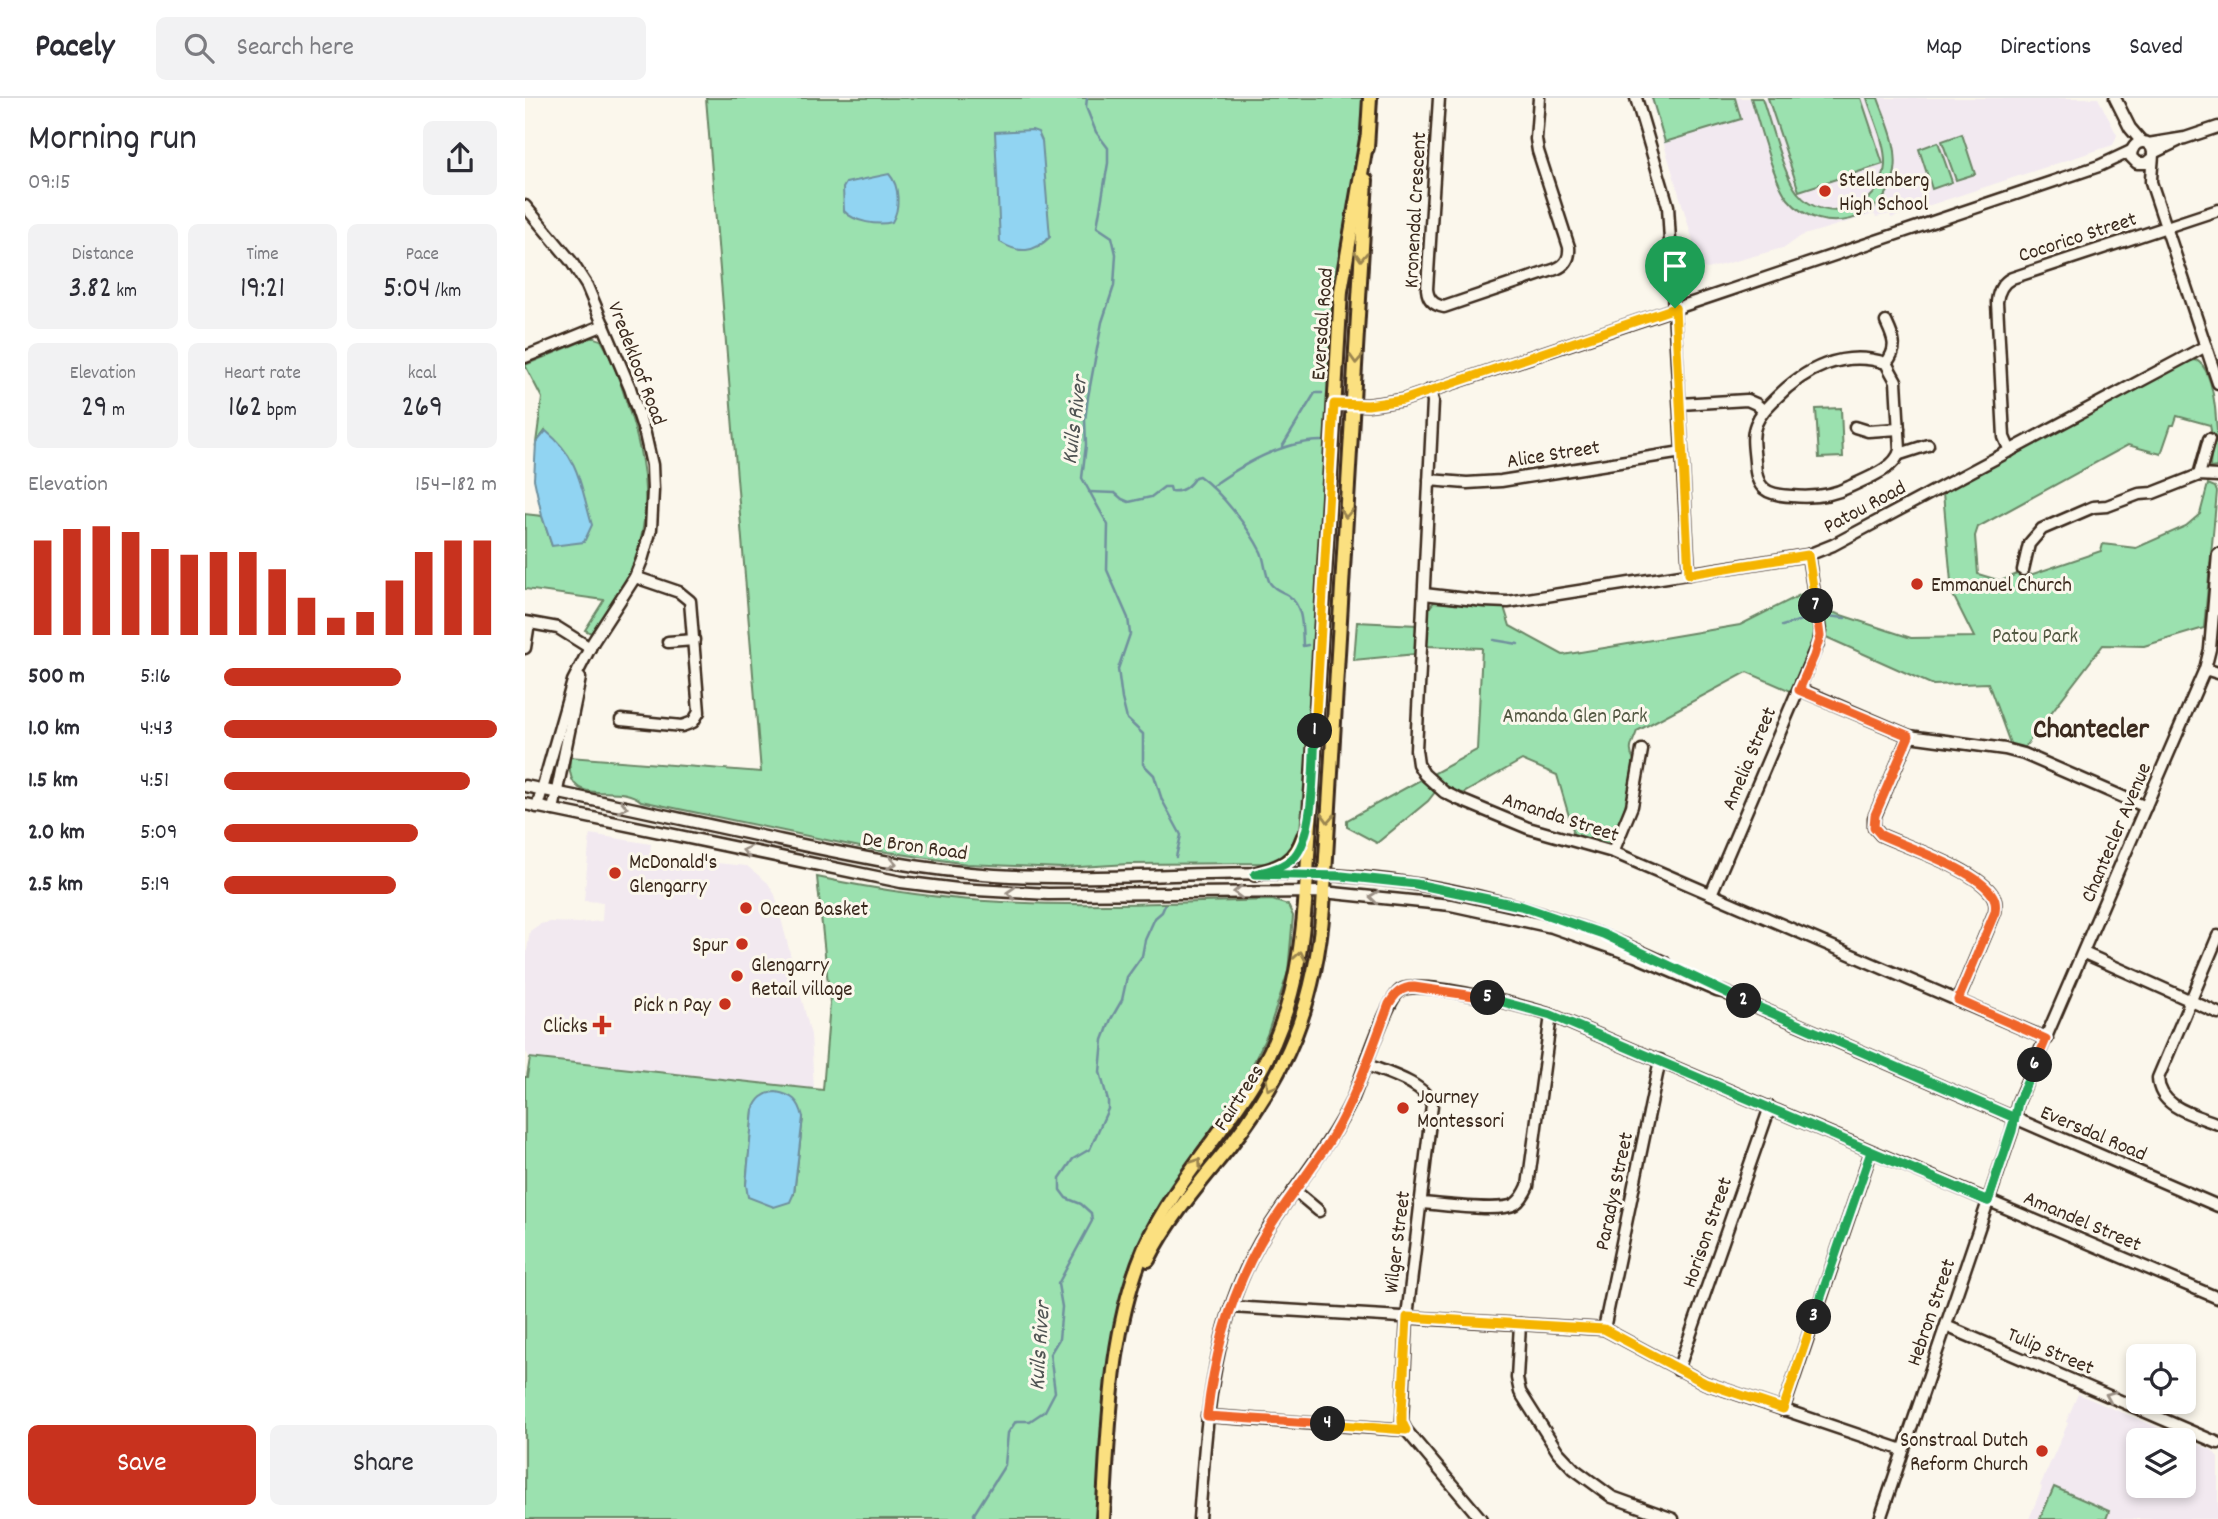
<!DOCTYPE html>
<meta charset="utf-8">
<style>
:root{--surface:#fff;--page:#f2f2f3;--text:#2b2b33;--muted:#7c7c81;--line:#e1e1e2;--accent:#c8321e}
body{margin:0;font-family:Dekko,sans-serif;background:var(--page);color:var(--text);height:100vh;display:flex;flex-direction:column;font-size:26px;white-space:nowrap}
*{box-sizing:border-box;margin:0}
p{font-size:23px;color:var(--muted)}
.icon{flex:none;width:38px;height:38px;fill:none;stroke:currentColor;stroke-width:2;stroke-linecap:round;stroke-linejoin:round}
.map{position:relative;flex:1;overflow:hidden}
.details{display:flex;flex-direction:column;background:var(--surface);width:525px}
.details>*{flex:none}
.buttons{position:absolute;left:1601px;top:1246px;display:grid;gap:14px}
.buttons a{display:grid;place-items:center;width:70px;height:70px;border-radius:10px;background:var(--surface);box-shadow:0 4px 10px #0003;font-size:35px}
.pin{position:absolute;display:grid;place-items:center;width:60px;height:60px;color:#fff;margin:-72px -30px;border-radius:50% 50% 50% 0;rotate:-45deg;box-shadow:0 0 7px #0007}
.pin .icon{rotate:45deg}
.km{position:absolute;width:35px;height:35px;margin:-18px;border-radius:50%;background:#222;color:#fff;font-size:19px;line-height:35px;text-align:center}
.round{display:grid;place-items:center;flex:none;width:74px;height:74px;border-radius:10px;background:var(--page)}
.head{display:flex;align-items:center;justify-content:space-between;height:119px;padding:0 28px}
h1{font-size:38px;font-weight:600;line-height:52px}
.figures{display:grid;grid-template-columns:repeat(3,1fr);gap:10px;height:119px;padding:7px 28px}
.figures div{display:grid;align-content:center;border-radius:10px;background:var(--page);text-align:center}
.figures b{font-size:30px;font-weight:600}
.figures small{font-size:19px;font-weight:400}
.figures p{font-size:19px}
.chart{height:196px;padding:14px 28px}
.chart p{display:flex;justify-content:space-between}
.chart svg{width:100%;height:126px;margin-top:7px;stroke:var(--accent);stroke-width:6}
.action{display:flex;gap:14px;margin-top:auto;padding:14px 28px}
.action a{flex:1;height:80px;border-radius:10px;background:var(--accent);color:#fff;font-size:28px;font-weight:600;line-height:80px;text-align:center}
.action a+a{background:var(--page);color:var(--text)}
ul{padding:0 28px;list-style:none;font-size:23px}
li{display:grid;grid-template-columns:112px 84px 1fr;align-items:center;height:52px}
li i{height:18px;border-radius:9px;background:var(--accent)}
header{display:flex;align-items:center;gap:42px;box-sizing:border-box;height:98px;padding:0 35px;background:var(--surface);border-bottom:2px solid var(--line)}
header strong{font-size:33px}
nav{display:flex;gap:38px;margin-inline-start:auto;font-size:24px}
.search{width:490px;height:63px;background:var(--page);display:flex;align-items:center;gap:18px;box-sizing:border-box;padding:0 24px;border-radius:10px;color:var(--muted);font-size:26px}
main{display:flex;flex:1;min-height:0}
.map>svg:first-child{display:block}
.built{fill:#f2e9f0;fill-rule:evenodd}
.green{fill:#9be1af;stroke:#6b8666;stroke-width:2;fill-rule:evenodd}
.water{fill:#91d4f2;stroke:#6f909d;stroke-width:2}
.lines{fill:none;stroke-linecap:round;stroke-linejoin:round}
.stream{stroke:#6f909d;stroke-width:2.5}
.minor-casing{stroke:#3b2a1e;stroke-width:15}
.major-casing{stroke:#3b2a1e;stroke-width:18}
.minor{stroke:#fbf7ec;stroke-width:10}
.major{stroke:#fbe080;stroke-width:12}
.oneway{stroke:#9b854f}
.oneway2{stroke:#9b9085}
.split-1-casing{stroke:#fff;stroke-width:14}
.split-2-casing{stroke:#fff;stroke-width:14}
.split-3-casing{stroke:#fff;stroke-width:14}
.split-4-casing{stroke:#fff;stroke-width:14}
.split-5-casing{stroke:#fff;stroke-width:14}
.split-6-casing{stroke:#fff;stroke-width:14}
.split-7-casing{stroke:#fff;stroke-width:14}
.split-8-casing{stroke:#fff;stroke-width:14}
.split-1{stroke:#f5b400;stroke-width:9}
.split-2{stroke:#22a559;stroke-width:9}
.split-3{stroke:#22a559;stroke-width:9}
.split-4{stroke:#f5b400;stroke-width:9}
.split-5{stroke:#f0652b;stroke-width:9}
.split-6{stroke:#22a559;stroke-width:9}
.split-7{stroke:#f0652b;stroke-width:9}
.split-8{stroke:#f5b400;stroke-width:9}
.poi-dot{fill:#c8321e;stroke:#fbf7ec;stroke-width:2.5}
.labels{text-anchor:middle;stroke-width:6;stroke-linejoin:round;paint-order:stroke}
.poi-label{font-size:21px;fill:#3b2a1e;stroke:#fbf7ec;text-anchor:start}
.street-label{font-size:21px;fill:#3b2a1e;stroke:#fbf7ec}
.park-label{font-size:21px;fill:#535842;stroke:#fbf7ec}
.water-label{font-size:23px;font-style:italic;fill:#505453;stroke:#fbf7ec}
.district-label{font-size:28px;font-weight:bold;fill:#3b2a1e;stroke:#fbf7ec}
</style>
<header>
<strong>Pacely</strong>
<div class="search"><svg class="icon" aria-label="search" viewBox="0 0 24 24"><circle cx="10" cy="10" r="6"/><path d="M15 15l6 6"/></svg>Search here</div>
<nav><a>Map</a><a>Directions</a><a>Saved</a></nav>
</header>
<main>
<section class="details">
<div class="head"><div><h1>Morning run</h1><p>09:15</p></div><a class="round"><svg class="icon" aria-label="share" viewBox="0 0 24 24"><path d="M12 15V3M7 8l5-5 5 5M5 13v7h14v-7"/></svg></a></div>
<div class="figures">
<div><p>Distance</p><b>3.82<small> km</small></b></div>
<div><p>Time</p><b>19:21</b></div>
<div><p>Pace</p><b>5:04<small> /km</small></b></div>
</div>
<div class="figures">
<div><p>Elevation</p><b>29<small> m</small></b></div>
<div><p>Heart rate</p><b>162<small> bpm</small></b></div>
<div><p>kcal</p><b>269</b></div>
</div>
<div class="chart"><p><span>Elevation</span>154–182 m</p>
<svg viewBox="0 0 160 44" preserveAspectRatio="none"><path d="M5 44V11M15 44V7M25 44V6M35 44V8M45 44V14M55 44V16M65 44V15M75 44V15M85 44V21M95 44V31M105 44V38M115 44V36M125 44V25M135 44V15M145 44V11M155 44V11"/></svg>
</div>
<ul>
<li><b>500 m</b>5:16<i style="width:65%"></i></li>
<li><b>1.0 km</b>4:43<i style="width:100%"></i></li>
<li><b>1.5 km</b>4:51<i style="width:90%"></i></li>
<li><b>2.0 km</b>5:09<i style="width:71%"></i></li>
<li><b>2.5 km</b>5:19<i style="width:63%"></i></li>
</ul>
<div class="action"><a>Save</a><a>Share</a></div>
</section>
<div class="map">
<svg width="1693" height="1421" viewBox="0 0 1693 1421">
<rect width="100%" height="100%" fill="#fbf7ec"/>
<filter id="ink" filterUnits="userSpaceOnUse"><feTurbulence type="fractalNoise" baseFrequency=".0143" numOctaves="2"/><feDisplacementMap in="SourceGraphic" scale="14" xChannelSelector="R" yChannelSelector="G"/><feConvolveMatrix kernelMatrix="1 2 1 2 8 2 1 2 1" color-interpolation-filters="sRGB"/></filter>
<g filter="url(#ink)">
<g class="built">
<polygon points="1125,0 1573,0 1592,37 1588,47 1366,120 1365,116 1351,119 1349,116 1276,138 1261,149 1182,171 1176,169"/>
<polygon points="65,736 126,746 125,757 147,768 153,763 161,762 222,768 243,785 250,797 286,937 289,991 5,960 0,953 0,864 5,833 15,826 25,824 54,825 77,823 78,804 59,803"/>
<path d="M1553,1296L1687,1352L1693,1359V1421H1504L1517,1389L1515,1388L1543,1325L1541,1324ZM1614,1342H1659V1388H1614Z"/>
</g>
<g class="green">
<path d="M181,0H841L838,40L808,220L785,620L774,743L761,758L744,765L604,766L538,770L442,766L349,752L116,703C91,681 39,715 45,659L236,674Z"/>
<polygon points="1127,0 1210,0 1216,21 1140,44"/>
<path d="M1226,0H1237C1245,23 1259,79 1273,95C1300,129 1358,111 1360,67C1361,45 1348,20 1342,0H1353C1361,23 1374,48 1370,73C1362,124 1296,141 1263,101C1248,82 1234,25 1226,0Z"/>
<polygon points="1243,0 1336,0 1358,66 1274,93"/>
<polygon points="1437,36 1450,76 1431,82 1417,43"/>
<polygon points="1413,44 1427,84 1407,91 1394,51"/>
<path d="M65,240H70L76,242C89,263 97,289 104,312C121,364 129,419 106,471C96,494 80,514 66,535L60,532L79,502L0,491V416L17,418L27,448L20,333L11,345L17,300L0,267Z"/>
<path d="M1671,262C1693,272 1693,346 1692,369L1685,370L1687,338L1685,327L1652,318L1649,327H1646L1636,356L1603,347L1453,429L1450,438L1453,476L1476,483L1492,476L1502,478L1576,453L1578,446L1611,450L1661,428L1675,416L1683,386L1690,389L1692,394L1679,530L1619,548L1578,547L1499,650L1486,648L1463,585L1408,587L1301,539L1297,515L1307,514L1386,540L1449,539L1427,495L1418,395L1664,263Z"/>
<polygon points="1316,310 1318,359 1294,360 1291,311"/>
<path d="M1284,494L1290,539L1268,594L1222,574L1112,633C1108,645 1102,651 1109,662C1106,682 1098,736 1081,747L1047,738L1048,732L1032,677L997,662L935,697L918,688L906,677L952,652L957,550L901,548L903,511L909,504L979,509L985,528L1038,557L1215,527L1279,495Z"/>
<polygon points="832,524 892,527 891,556 829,562"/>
<polygon points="897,681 910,694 903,703 852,745 822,729 822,722"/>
<path d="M292,779C353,792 415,801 478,804C567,809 657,804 747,802L763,807L768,818L763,874L742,937L716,991L678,1043L610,1161L581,1299L572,1421H0V979H2L5,960L298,992L305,905ZM228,1012L278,1019L269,1096L221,1087Z"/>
<polygon points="1529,1389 1584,1413 1581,1421 1515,1421"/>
</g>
<g class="water">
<path d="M507,32L513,34L517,43L525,139C509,155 494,156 475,144L470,34Z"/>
<path d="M364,76C375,88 375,111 367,124C353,128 329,124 319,113L318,90L321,85Z"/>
<path d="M21,333C55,361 55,386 67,427L59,444L27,448L17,418L9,381L11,345Z"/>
<path d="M251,994C267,997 274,1002 278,1019L269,1095L265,1104L249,1109L223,1099L221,1087L228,1012C232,1001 238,995 251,994Z"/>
</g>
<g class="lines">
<g class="stream">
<polyline points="562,0 561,9 571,34 583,50 583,65 572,129 587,139 591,156 589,188 577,224 563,299 560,322 561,347 557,380 583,427 582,472 603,520 605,536 593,571 597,601 602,621 618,636 618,666 629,677 637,702 656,737 651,759"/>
<polyline points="757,349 790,295 797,295"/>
<path d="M686,389C718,366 758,343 797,343"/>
<path d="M564,394L590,395L597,401L604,404L626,399L639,389H645L646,393C657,395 665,387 670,379L674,378C696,394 724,430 736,454C740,463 740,476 745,485C750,492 756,493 763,497C779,509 777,530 778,548L783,547"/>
<polyline points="1302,518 1320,520"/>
<polyline points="1257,528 1283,520"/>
<polyline points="969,542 993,546"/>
<polyline points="450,1421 449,1416 480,1367 483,1335 491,1323 505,1323 520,1313 530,1294 525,1256 534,1241 537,1209 533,1186 567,1123 566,1115 556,1106 541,1100 535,1092 535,1080 548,1061 565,1051 583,1011 583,1003 575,974 578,942 586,921 597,902 602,879 617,858 620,842 630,820 637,814 640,807"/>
</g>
<defs>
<g id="minor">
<path d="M914,0L902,191C903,202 909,207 919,209L1031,171C1041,167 1045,160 1044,149L1013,53L1011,41L1014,0"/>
<polyline points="1111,0 1143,108 1164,476"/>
<polyline points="1590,0 1605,30 1617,44"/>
<polyline points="1623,46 1660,40 1693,29"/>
<polyline points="1628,55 1653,43"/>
<path d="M1626,61L1621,65H1612L1606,59C1606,41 1626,39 1628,54C1628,63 1626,75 1626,84L1693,285"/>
<polyline points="0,108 46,163 62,188 105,290 120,336 127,367 128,392 126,431 117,462 110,479 68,544 48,583 12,709"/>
<path d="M1361,224C1368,239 1374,250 1361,265C1318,251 1279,271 1250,301C1242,309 1235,316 1231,326C1226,338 1229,351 1230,364C1231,391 1241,397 1267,398C1287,400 1306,398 1324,389C1340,381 1371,371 1375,352L1371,283L1361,265"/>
<polyline points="0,259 79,227"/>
<polyline points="905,292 908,303 891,652 893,666 899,676 919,694 933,701 1003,730 1088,754 1522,941"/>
<polyline points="809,306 843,307 878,302 1574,68 1606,53"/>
<polyline points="1155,306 1222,302 1231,306 1238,312"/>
<polyline points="1330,329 1343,333 1374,331"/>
<path d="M1485,353L1479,339L1472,204C1473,193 1477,185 1487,180L1693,112"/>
<polyline points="1375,356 1403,347"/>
<polyline points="1674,377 1684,341"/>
<polyline points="904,382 942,385 976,383 1157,354"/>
<polyline points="1498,472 1504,446 1517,431 1568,409 1582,408 1614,396 1628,395 1674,377 1693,378"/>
<polyline points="899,496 959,503 983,504 1283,457 1308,447 1681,248"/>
<polyline points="0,524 33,530 65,550"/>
<polyline points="143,544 169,542"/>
<polyline points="0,550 4,525"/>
<polyline points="1680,571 1693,575"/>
<polyline points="1274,591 1384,638 1480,651 1499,656 1621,709"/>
<polyline points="96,622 157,628 168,624 174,614 165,503 154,494 110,479"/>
<path d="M1384,638L1349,720V729L1356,737C1384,750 1453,772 1468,798C1471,803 1471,808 1470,814L1433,902"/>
<path d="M0,688C80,704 160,722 240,739C316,755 392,772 470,777C575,784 680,772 785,776C909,780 1027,811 1139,864"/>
<polyline points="0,706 376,784 433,791 523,796 798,794 926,807 1027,829 1110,858 1192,893 1198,894 1693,1108"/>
<polyline points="28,712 55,580"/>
<polyline points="1088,754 1107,708 1117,652"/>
<polyline points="1186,796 1293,545 1295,533 1283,457"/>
<path d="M1693,838L1633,980C1634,1010 1670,1017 1693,1026"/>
<polyline points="1559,855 1693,915"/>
<path d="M842,967C862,975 900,985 907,1007L882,1219L877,1324L881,1332L956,1421"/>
<polyline points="769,1092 794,1113"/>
<path d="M895,1105C916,1106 975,1115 990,1106C997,1101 1000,1095 1003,1088L1026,917"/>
<polyline points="706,1209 1079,1231 1180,1285 1378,1352"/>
<polyline points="995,1226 992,1280 995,1294 1033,1354 1049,1371 1087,1399 1148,1421"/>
<polyline points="1421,1228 1693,1345"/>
<polyline points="1079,1231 1135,962"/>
<polyline points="1153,1272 1245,1009"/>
<polyline points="1258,1312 1346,1054"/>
<polyline points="682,1318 881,1332"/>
<path d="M674,1421C682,1324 685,1231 735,1144C764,1095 802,1053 827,1002C836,982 862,899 876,892C896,881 1001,909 1026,917L1693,1200"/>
<polyline points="1355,1421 1487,1033 1493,1004 1680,571 1685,551 1693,456"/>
</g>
<g id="major">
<polyline points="842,50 845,0"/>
<path d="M730,776C756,770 770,764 779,738"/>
<path d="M623,1162C644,1120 675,1085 704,1049C763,973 790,906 798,810L841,82"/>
<path d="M578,1421C584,1331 584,1233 620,1149C646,1091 691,1043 725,990C765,927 776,866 781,793L816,193L842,41"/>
</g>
</defs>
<use href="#minor" class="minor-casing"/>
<use href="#major" class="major-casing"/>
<use href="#minor" class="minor"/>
<use href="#major" class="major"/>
</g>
<defs><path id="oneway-chevron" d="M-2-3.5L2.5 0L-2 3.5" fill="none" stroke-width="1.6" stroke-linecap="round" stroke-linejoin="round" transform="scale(1.75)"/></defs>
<g class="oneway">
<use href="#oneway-chevron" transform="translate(836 158) rotate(92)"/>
<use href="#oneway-chevron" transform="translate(831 261) rotate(93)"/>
<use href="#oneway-chevron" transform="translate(821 415) rotate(93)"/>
<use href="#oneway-chevron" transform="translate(803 720) rotate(93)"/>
<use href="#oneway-chevron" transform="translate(775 858) rotate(-80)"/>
<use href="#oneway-chevron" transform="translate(745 988) rotate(120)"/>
<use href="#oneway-chevron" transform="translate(672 1065) rotate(-55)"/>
</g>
<g class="oneway2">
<use href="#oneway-chevron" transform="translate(98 709) rotate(12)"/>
<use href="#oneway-chevron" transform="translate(222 753) rotate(-168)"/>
<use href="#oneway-chevron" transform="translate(367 765) rotate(10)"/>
<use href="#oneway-chevron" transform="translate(713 794) rotate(179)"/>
<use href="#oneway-chevron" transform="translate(486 795) rotate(-177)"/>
<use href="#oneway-chevron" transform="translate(849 799) rotate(-174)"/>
<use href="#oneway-chevron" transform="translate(1585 1298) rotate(-157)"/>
</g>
</g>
<g class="lines" filter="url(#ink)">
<defs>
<polyline id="split-1" points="790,633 809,306 843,307 878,302 1150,210"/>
<path id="split-2" d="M790,633C788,664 790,734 770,758C760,769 744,773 730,776L817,778L891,786L996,808L1078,836L1219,903"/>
<polyline id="split-3" points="1219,903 1490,1020 1463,1103 1346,1054 1289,1219"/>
<polyline id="split-4" points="803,1326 881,1332 877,1324 877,1313 882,1219 1079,1231 1180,1285 1258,1311 1289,1219"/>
<path id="split-5" d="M803,1326L682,1318C689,1258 705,1198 735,1145C756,1108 785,1075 807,1039C832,997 847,951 864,906C870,896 876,889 889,889L963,900"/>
<polyline id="split-6" points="963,900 1026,917 1463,1103 1487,1033 1493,1004 1510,967"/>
<path id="split-7" d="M1291,508L1295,538L1289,558L1274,592L1384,638L1350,717L1349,729L1356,737C1384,750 1454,773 1468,798C1471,803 1471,808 1470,814L1433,902L1521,941L1510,967"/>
<polyline id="split-8" points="1150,210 1164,476 1283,457 1291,508"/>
</defs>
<use href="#split-1" class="split-1-casing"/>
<use href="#split-2" class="split-2-casing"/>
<use href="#split-3" class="split-3-casing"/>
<use href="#split-4" class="split-4-casing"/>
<use href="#split-5" class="split-5-casing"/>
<use href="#split-6" class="split-6-casing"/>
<use href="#split-7" class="split-7-casing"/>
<use href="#split-8" class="split-8-casing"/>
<use href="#split-1" class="split-1"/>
<use href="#split-2" class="split-2"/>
<use href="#split-3" class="split-3"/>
<use href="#split-4" class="split-4"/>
<use href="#split-5" class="split-5"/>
<use href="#split-6" class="split-6"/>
<use href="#split-7" class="split-7"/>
<use href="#split-8" class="split-8"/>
</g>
<g class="poi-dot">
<circle cx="1300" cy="93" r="7"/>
<circle cx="1392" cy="486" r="7"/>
<circle cx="90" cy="775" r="7"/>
<circle cx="221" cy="810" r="7"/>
<circle cx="217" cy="846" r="7"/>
<circle cx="212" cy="878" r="7"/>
<circle cx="200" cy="906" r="7"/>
<path d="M73.5 916.5h7v7h7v7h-7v7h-7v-7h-7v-7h7z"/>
<circle cx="878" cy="1010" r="7"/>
<circle cx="1517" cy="1353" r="7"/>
</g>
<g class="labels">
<g class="poi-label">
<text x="1314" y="88">Stellenberg<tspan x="1314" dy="24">High School</tspan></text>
<text x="1406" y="493">Emmanuel Church</text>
<text x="104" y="770">McDonald's<tspan x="104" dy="24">Glengarry</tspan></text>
<text x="235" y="817">Ocean Basket</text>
<text x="203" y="853" text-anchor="end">Spur</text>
<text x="226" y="873">Glengarry<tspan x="226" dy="24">Retail village</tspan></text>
<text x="186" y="913" text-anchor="end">Pick n Pay</text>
<text x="63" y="934" text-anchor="end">Clicks</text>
<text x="892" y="1005">Journey<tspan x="892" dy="24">Montessori</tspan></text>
<text x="1503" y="1348" text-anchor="end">Sonstraal Dutch<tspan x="1503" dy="24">Reform Church</tspan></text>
</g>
<g class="street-label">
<text transform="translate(889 112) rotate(-87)" y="7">Kronendal Crescent</text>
<text transform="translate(1552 138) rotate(-18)" y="7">Cocorico Street</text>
<text transform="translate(796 226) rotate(-86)" y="7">Eversdal Road</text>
<text transform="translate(113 265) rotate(69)" y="7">Vredekloof Road</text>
<text transform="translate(1028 355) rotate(-9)" y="7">Alice Street</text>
<text transform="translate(1339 408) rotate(-28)" y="7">Patou Road</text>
<text transform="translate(1223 660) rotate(-67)" y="7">Amelia Street</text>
<text transform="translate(1036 718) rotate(18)" y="7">Amanda Street</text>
<text transform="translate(1590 734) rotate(-67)" y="7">Chantecler Avenue</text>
<text transform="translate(390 747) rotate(8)" y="7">De Bron Road</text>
<text transform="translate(713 999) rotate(-57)" y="7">Fairtrees</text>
<text transform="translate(1569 1034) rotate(23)" y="7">Eversdal Road</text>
<text transform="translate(1088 1093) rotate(-78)" y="7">Paradys Street</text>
<text transform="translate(1558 1122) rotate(23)" y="7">Amandel Street</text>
<text transform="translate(1181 1134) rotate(-71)" y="7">Horison Street</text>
<text transform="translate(871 1144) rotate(-83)" y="7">Wilger Street</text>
<text transform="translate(1405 1214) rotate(-71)" y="7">Hebron Street</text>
<text transform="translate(1526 1252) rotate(23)" y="7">Tulip Street</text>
</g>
<g class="park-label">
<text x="1510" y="544">Patou Park</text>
<text x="1050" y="624">Amanda Glen Park</text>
</g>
<g class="water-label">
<text transform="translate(548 322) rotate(-83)" y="8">Kuils River</text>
<text transform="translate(513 1248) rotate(-86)" y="8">Kuils River</text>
</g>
<g class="district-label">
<text x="1566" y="639">Chantecler</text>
</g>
</g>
</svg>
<div class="buttons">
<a><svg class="icon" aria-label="locate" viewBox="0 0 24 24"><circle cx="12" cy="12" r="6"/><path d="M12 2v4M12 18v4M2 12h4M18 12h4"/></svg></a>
<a><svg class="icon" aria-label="layers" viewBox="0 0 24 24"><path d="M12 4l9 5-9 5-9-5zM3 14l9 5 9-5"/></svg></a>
</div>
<div class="pin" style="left:1150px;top:210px;background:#1e9e55"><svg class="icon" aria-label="arrive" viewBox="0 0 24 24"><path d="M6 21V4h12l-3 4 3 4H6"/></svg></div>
<b class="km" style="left:790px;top:633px">1</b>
<b class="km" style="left:1219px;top:903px">2</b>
<b class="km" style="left:1289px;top:1219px">3</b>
<b class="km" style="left:803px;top:1326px">4</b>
<b class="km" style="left:963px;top:900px">5</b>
<b class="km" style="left:1510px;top:967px">6</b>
<b class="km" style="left:1291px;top:508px">7</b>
</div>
</main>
